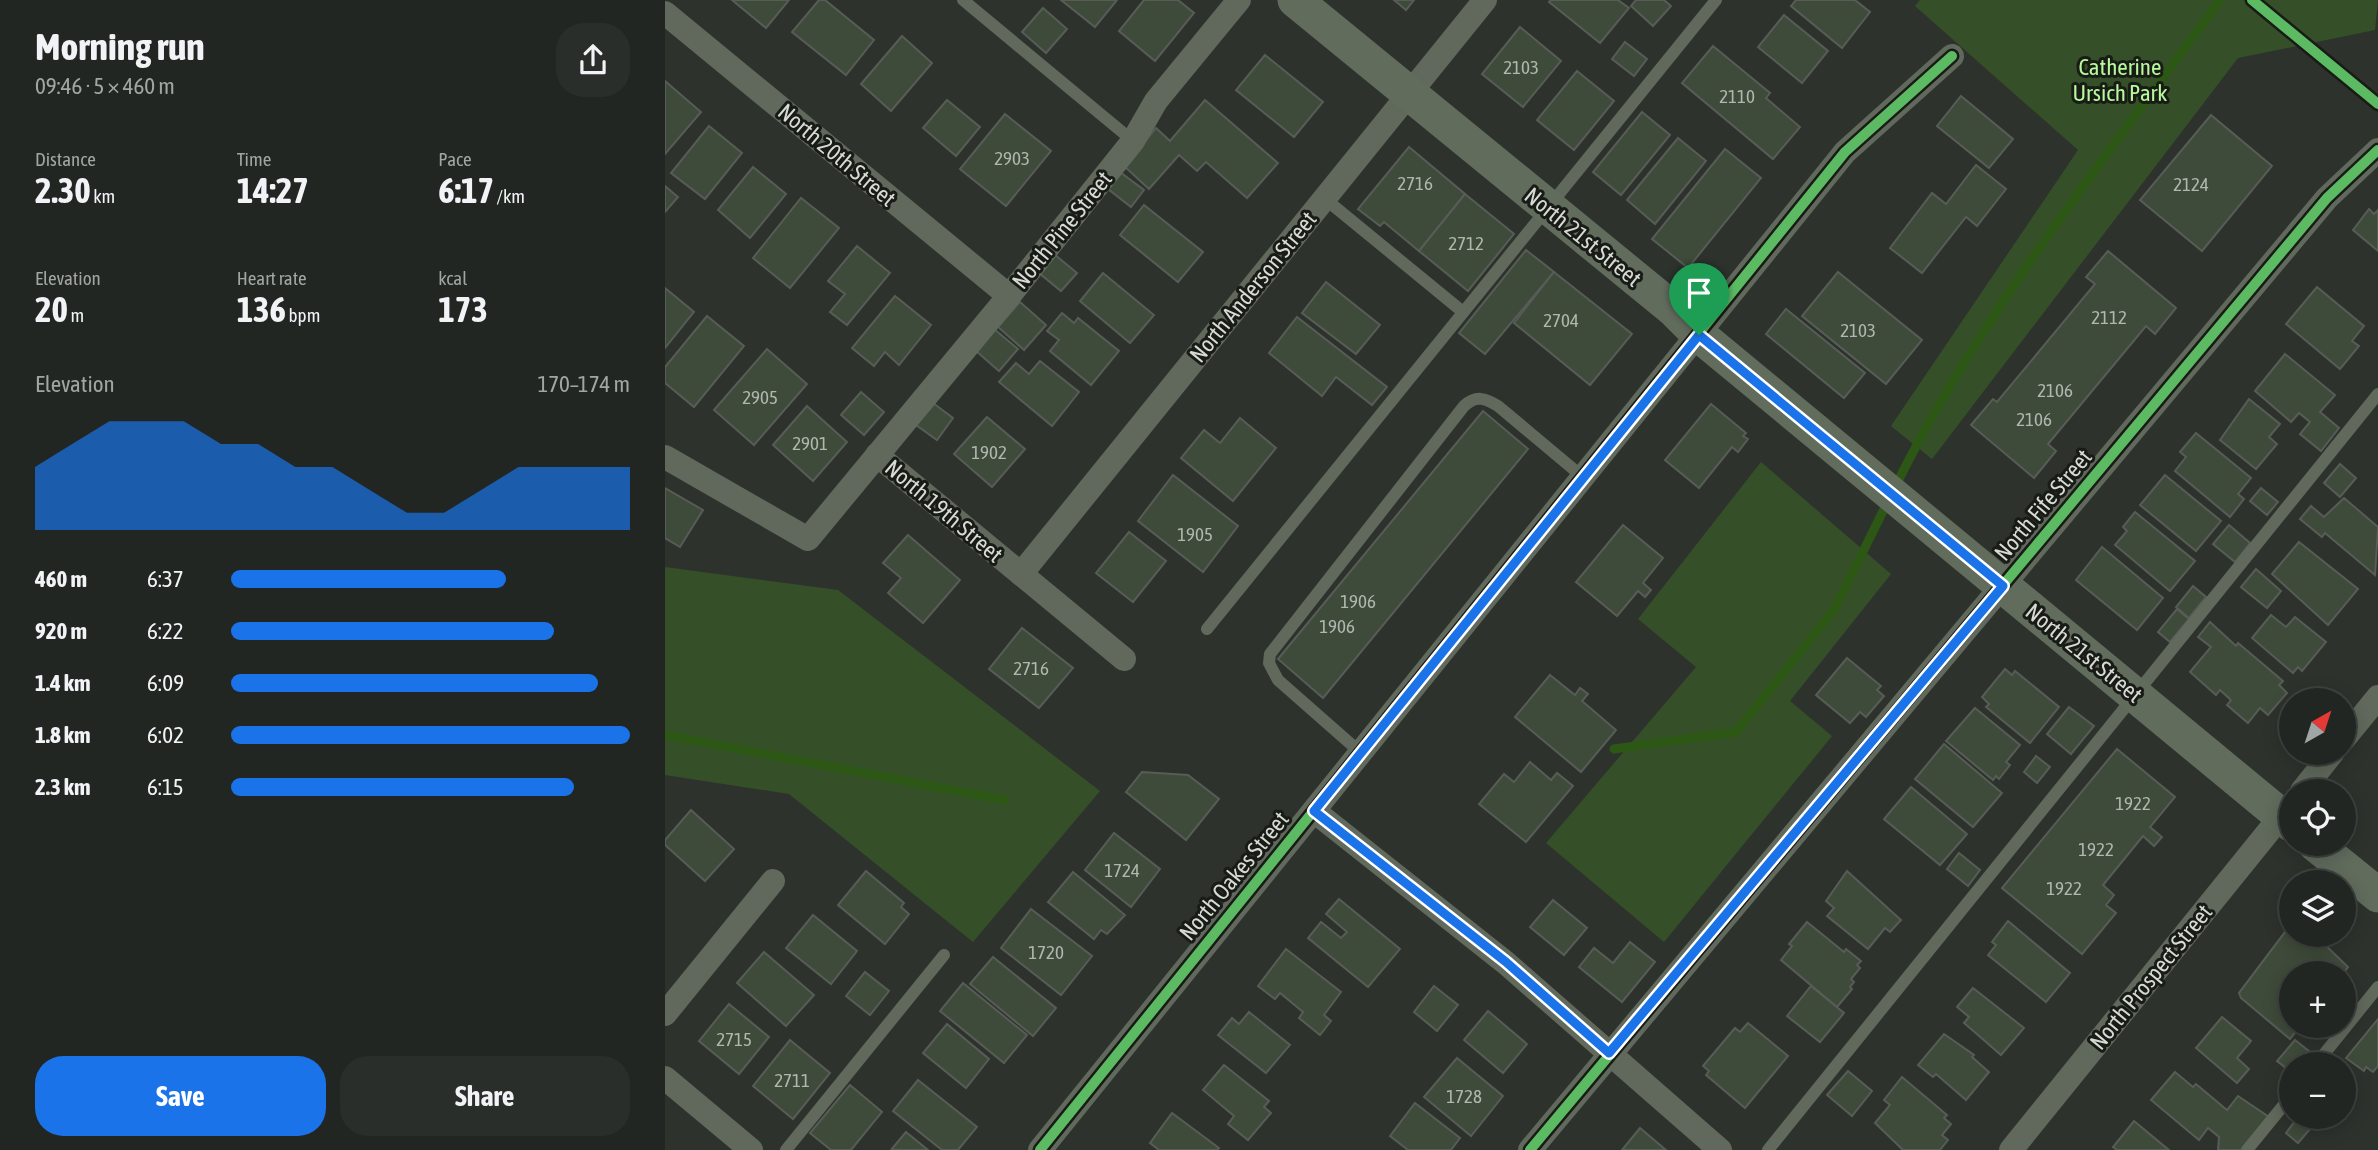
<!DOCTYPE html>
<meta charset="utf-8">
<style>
:root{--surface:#222622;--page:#2a2e2a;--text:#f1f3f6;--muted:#a2a5a5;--line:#3f4340;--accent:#1a73e8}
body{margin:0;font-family:"Asap Condensed",sans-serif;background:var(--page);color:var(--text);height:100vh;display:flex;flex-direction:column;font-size:26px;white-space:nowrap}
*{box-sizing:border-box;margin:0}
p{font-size:23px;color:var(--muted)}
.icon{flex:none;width:38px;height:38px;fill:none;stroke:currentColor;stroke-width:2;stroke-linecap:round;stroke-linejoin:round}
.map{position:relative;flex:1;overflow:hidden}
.drawer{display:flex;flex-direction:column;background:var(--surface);width:665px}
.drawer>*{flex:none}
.needle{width:46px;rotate:39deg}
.tools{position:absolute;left:1614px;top:688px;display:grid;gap:14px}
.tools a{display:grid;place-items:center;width:77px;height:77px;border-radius:50%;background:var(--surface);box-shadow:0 4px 18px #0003,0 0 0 2px var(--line);font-size:35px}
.pin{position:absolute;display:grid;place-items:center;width:60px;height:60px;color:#fff;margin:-72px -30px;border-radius:50% 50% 50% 0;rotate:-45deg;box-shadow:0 0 7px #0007}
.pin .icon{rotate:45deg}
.round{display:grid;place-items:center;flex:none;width:74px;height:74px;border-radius:28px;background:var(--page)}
.headline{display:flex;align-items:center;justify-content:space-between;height:119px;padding:0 35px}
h1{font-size:38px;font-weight:700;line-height:52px}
.metrics{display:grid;grid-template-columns:repeat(3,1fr);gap:10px;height:119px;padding:7px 35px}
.metrics div{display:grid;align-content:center}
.metrics b{font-size:35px;font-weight:700}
.metrics small{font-size:19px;font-weight:400}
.metrics p{font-size:19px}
.chart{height:196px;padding:14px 35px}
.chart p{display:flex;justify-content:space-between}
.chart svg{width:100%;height:126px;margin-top:7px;fill:var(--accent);opacity:.7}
.primary-button{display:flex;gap:14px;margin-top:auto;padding:14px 35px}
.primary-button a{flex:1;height:80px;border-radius:28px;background:var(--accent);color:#fff;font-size:28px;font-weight:700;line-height:80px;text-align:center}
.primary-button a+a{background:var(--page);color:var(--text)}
ul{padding:0 35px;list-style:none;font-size:23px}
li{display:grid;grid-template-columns:112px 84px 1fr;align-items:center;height:52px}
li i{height:18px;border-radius:9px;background:var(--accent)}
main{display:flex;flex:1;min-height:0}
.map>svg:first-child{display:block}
.green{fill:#355029}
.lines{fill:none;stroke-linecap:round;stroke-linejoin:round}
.stream{stroke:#2d5715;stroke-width:9}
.building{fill:#3e4a3a;stroke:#585c57;stroke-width:2}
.lane{stroke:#60695c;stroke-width:12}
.street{stroke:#60695c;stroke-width:24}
.secondary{stroke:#616c5d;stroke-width:35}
.cycleway-casing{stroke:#181b16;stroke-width:15}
.cycleway{stroke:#5cba63;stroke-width:10}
.route-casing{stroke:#fff;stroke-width:14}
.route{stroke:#1a73e8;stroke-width:9}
.labels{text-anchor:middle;stroke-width:6;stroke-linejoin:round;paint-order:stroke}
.number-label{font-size:19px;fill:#b0b7ae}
.park-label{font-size:23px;fill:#b7fa9a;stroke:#181b16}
.street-label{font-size:23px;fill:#d6dbd4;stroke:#181b16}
</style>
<main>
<section class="drawer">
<div class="headline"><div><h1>Morning run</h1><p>09:46 · 5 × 460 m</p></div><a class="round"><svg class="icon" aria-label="share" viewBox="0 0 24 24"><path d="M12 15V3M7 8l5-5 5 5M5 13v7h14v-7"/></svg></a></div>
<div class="metrics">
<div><p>Distance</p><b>2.30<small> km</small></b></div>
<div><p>Time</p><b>14:27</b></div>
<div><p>Pace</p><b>6:17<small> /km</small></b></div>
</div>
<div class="metrics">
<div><p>Elevation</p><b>20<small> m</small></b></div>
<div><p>Heart rate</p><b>136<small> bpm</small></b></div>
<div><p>kcal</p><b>173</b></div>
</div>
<div class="chart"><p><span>Elevation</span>170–174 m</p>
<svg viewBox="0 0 160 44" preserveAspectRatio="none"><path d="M0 44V22L10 14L20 6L30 6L40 6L50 14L60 14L70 22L80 22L90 30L100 38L110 38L120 30L130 22L140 22L150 22L160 22V44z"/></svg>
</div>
<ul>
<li><b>460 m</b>6:37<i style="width:69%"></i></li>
<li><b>920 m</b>6:22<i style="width:81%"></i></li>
<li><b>1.4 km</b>6:09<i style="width:92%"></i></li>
<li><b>1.8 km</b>6:02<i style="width:100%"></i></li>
<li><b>2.3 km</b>6:15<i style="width:86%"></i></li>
</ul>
<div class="primary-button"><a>Save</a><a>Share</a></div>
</section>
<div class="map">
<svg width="1713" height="1150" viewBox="0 0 1713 1150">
<rect width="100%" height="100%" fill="#2e322d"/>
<g class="green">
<polygon points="1255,0 1713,0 1710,30 1573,58 1267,459 1226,426 1413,150 1250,6"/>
<polygon points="1096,462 1226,574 1125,701 1167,736 999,942 881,843 1031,667 973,619"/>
<polygon points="0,567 173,590 435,791 308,942 124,794 0,775"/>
</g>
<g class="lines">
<g class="stream">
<path d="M1229,489C1316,313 1440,158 1555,0"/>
<polyline points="0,735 340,800"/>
<polyline points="949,749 1071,732 1169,610 1223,501"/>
</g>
</g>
<g class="building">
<polygon points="67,0 124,0 101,28"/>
<polygon points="154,0 160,0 209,40 181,75 127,32"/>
<polygon points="396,0 452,0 430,27"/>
<polygon points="479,0 513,0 529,13 490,61 454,31"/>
<polygon points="729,0 749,0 741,10"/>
<polygon points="886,0 953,0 964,8 935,43 884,2"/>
<polygon points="971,0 999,0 1006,6 988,26 966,6"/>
<polygon points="1131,0 1190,0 1205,12 1177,48 1126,6"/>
<polygon points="378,8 402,29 381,53 357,32"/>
<polygon points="1119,15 1163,51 1137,83 1093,47"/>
<polygon points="855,27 896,61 858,107 817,74"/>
<polygon points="237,36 267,63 226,111 196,84"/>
<polygon points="960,42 982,59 969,76 947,59"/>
<polygon points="1048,46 1105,93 1101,98 1135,127 1108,159 1017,83"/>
<polygon points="600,55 658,102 629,137 571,90"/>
<polygon points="912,71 949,101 909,150 872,120"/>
<polygon points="0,81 36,112 0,154"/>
<polygon points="1296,96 1348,139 1324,168 1272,126"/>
<polygon points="282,100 315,127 291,156 258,128"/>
<polygon points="540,100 613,163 582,198 541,162 532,171 514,155 484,189 459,166 491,128 505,141"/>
<polygon points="977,112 1005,135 956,195 928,172"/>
<polygon points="340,114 386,151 341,206 295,169"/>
<polygon points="1546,115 1607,166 1537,251 1475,200"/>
<polygon points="44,126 77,153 40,199 6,173"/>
<polygon points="1013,138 1041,161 990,224 962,200"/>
<polygon points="744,147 800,194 754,251 719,222 715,226 693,209"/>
<polygon points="1060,149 1096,178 1023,268 987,239"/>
<polygon points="1311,165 1341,189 1312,226 1301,217 1257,273 1225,248 1267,193 1281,204"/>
<polygon points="88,167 121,194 85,238 53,210"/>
<polygon points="455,172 479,190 466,207 443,189"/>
<polygon points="0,186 13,197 0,212"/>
<polygon points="800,194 849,234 803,291 754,251"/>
<polygon points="136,198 174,228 125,288 88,258"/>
<polygon points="479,205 538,252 513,282 455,235"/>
<polygon points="1704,209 1709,214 1713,210 1713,251 1688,230"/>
<polygon points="192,246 225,273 182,325 165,312 180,294 163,281"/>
<polygon points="861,250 889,272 820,354 794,333"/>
<polygon points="1443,251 1511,308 1490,334 1481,326 1383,444 1391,451 1369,478 1306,425 1328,399 1332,402 1430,284 1421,277"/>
<polygon points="389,254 412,273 396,291 374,273"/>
<polygon points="889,272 967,334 925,385 849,323"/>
<polygon points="1173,272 1257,340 1221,384 1137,316"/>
<polygon points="438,273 489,315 465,343 415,301"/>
<polygon points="661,282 715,325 691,354 637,313"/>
<polygon points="1652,287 1699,326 1687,341 1694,346 1675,369 1621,324"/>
<polygon points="0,288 29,312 0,348"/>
<polygon points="230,296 266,325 234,365 220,352 209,366 187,348"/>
<polygon points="355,302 381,325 359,350 333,327"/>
<polygon points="1121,309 1200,373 1179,398 1101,334"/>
<polygon points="397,313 409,323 413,318 454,351 426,385 385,351 394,340 382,331"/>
<polygon points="42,316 79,346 29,407 0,383 0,367"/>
<polygon points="632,317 722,387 707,405 671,377 657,396 604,353"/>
<polygon points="329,329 353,349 334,371 311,351"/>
<polygon points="102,349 142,384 89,445 49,410"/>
<polygon points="1620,354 1670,395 1655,412 1674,428 1656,451 1635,434 1645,422 1634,413 1626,422 1590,391"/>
<polygon points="375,361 414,392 387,426 334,382 351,363 364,374"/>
<polygon points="196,392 219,412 199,435 176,415"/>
<polygon points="1584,399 1615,424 1604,437 1612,444 1591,469 1555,440"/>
<polygon points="268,403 288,418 272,440 251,425"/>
<polygon points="1046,404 1081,433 1078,436 1083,439 1073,452 1067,447 1034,488 1000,460"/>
<polygon points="142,406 182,442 148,481 108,445"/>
<polygon points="818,411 863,449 658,698 613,659"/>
<polygon points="322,417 360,449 327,487 289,454"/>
<polygon points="575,418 611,448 568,501 516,458 539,430 555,443"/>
<polygon points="1531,433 1586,478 1573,494 1579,499 1565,517 1510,471 1521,457 1515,452"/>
<polygon points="1675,464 1691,478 1675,497 1659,483"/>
<polygon points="508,475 573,526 538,572 473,521"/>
<polygon points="1500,475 1556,521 1531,551 1475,505"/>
<polygon points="0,488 38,510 15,547 0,538"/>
<polygon points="1596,488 1613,502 1602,515 1585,501"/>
<polygon points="1679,498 1713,527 1710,575 1660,533 1657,537 1635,519 1646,506 1659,517"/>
<polygon points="1470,512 1530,561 1505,591 1450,545 1462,531 1458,527"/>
<polygon points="958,525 998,558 978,583 986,590 980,597 973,591 952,616 911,582"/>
<polygon points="1564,525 1585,543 1570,562 1548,544"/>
<polygon points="464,532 501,561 468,602 431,573"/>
<polygon points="243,535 295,580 258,623 223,593 236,578 218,563"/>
<polygon points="1634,542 1693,589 1663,625 1607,574"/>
<polygon points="1437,547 1498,598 1472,630 1411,580"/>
<polygon points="1591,569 1616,591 1602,608 1576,587"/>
<polygon points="1528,586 1541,597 1524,618 1511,607"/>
<polygon points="1512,609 1524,619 1505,642 1493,632"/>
<polygon points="1606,615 1621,627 1630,617 1661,642 1637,671 1633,667 1628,673 1587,638"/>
<polygon points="1545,622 1571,646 1573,643 1618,681 1614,685 1622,693 1603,715 1595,708 1583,723 1562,705 1566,700 1555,690 1551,695 1525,672 1546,647 1533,637"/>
<polygon points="357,628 408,668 374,708 324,669"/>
<polygon points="1182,658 1216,686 1212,690 1219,696 1201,717 1195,712 1185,723 1151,695"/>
<polygon points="1340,669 1347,675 1350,671 1394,707 1365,743 1321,707 1324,704 1317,697"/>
<polygon points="885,675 910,695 915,688 923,694 917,701 951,730 916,772 850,717"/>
<polygon points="1404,707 1429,726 1406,754 1382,734"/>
<polygon points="1310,708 1355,745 1341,762 1345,765 1334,779 1331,776 1328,780 1281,741"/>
<polygon points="1279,744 1337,793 1308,827 1250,779"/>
<polygon points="1452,749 1510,797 1485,827 1497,837 1489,846 1478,836 1438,885 1449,895 1441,905 1451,913 1417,954 1337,888"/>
<polygon points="1371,756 1385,767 1372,783 1359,772"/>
<polygon points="865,762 886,780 892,773 908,786 861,842 814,804 839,774 849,782"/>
<polygon points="477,772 523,775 554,799 521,840 461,792"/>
<polygon points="1246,787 1302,834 1275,865 1219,819"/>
<polygon points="26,810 69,849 40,881 0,845 0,840"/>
<polygon points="449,833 495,869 466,907 420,870"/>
<polygon points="1294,853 1315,870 1303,886 1282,869"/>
<polygon points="201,871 239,903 236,907 244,914 220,944 173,905"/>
<polygon points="1182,871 1236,920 1225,932 1220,928 1203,949 1162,916 1169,908 1161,901"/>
<polygon points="408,872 460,915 442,934 436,930 429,939 383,902"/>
<polygon points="674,899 735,949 703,987 643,938 656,922 676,938 682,932 661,914"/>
<polygon points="888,900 922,928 899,955 865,927"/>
<polygon points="366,909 427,956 396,995 336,948"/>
<polygon points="148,915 192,951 166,984 121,948"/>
<polygon points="1343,921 1405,973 1381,1002 1323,955 1331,945 1327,942"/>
<polygon points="1142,922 1179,952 1181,949 1196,961 1192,965 1195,968 1186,979 1189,982 1185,987 1187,989 1172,1007 1116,960 1127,946 1124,944"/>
<polygon points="1626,924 1626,934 1651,936 1683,967 1678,974 1626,973 1626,1026 1635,1026 1625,1039 1576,998 1574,993"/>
<polygon points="965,942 990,962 957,1002 914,967 929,948 948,963"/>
<polygon points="621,949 676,992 659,1015 666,1021 655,1035 634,1018 638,1012 615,993 610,999 593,986"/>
<polygon points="99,952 149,995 121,1026 72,983"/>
<polygon points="328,957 391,1008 368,1036 305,984"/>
<polygon points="200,972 224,991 205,1015 181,996"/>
<polygon points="298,983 362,1035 339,1063 275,1011"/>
<polygon points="769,986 793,1005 772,1031 749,1012"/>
<polygon points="1146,986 1179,1013 1155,1042 1122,1016"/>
<polygon points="1308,988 1359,1028 1336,1055 1299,1023 1304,1017 1292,1007"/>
<polygon points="64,1004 104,1037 74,1074 34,1041"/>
<polygon points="823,1011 862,1044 838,1073 799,1040"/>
<polygon points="584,1012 625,1045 601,1073 553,1035 567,1018 574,1024"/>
<polygon points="1557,1017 1586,1041 1572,1058 1584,1069 1572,1083 1531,1048"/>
<polygon points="1713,1019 1713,1066 1708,1072 1701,1067 1699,1071 1681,1058"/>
<polygon points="1083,1023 1123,1056 1080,1108 1041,1075 1044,1071 1038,1066 1070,1028 1075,1032"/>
<polygon points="282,1024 324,1059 301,1088 258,1053"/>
<polygon points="1279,1034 1309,1055 1307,1057 1324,1072 1301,1100 1271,1074 1268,1077 1253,1065"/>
<polygon points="125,1040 165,1073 128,1119 88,1086"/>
<polygon points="1630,1040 1654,1059 1650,1064 1626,1064 1626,1072 1612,1061"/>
<polygon points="792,1058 838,1096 806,1136 759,1097"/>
<polygon points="559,1065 604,1101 599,1107 606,1113 583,1140 563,1124 569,1116 538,1090"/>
<polygon points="1183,1071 1207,1091 1187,1116 1162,1095"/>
<polygon points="1510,1072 1528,1087 1531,1084 1562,1110 1573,1096 1604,1117 1577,1150 1553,1150 1554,1137 1543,1128 1534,1140 1486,1100"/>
<polygon points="1237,1077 1282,1115 1279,1118 1286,1124 1277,1135 1283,1140 1275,1150 1238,1150 1210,1123 1225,1105 1219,1100"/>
<polygon points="253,1080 312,1127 293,1150 277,1150 228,1111"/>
<polygon points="185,1085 217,1112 186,1150 166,1150 145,1133"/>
<polygon points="750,1103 795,1138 786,1150 743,1150 725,1136"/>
<polygon points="507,1113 554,1148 552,1150 494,1150 485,1143"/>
<polygon points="1634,1116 1645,1116 1651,1122 1633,1143 1621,1133"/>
<polygon points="1469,1121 1504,1150 1452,1150 1448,1147"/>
<polygon points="975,1128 1001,1150 957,1150"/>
<polygon points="241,1132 263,1150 226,1150"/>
</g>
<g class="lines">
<g class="lane">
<polyline points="298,0 468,141"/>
<polyline points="659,198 798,312"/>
<polyline points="542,629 1051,0"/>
<path d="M696,753L613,680L604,663L605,654L799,406C811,395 820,398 833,406L919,478"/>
<polyline points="1651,1064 1713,987"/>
<polyline points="121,1150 279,955"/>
<polyline points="1103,1150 1713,394"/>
<polyline points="1582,1150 1626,1096"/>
</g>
<g class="street">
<polyline points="0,13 344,296"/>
<polyline points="212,455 459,659"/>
<polyline points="0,457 143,539 344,296 468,141 491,101 574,0"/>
<polyline points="356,574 820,0"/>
<polyline points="1678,740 1713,697"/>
<polyline points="1637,791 1668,752"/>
<polyline points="649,811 841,963 1055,1150"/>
<polyline points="0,1014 108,881"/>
<polyline points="0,1078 86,1150"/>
<polyline points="375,1150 1180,152 1287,56"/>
<polyline points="865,1150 1662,198 1713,150"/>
<polyline points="1346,1150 1625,805"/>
</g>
<g class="secondary">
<polyline points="630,0 1008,309 1034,335 1626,824"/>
<polyline points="1650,844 1713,895"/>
</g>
<defs>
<g id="cycleway">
<polyline points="1587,0 1713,104"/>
<polyline points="375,1150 1180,152 1287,56"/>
<polyline points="865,1150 1662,198 1713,150"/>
</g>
</defs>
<use href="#cycleway" class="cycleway-casing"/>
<use href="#cycleway" class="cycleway"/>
</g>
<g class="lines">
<defs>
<polygon id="route" points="1034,335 1338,586 944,1053 841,962 649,811"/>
</defs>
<use href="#route" class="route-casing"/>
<use href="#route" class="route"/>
</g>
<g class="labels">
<g class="number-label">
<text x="856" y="74">2103</text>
<text x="1072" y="103">2110</text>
<text x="347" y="165">2903</text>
<text x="750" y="190">2716</text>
<text x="1526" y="191">2124</text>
<text x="801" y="250">2712</text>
<text x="1444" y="324">2112</text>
<text x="896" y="327">2704</text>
<text x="1193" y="337">2103</text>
<text x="1390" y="397">2106</text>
<text x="95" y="404">2905</text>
<text x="1369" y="426">2106</text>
<text x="145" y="450">2901</text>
<text x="324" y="459">1902</text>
<text x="530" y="541">1905</text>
<text x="693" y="608">1906</text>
<text x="672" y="633">1906</text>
<text x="366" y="675">2716</text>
<text x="1468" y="810">1922</text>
<text x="1431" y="856">1922</text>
<text x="457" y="877">1724</text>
<text x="1399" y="895">1922</text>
<text x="381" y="959">1720</text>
<text x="69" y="1046">2715</text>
<text x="127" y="1087">2711</text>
<text x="799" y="1103">1728</text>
</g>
<g class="park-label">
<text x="1455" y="75">Catherine<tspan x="1455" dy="26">Ursich Park</tspan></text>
</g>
<g class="street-label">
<text transform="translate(172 155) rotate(40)" y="8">North 20th Street</text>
<text transform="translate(397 230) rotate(-51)" y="8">North Pine Street</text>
<text transform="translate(918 237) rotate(39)" y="8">North 21st Street</text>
<text transform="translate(588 287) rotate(-51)" y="8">North Anderson Street</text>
<text transform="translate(1378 505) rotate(-50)" y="8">North Fife Street</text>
<text transform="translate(279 511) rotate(40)" y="8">North 19th Street</text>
<text transform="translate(1419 653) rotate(39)" y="8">North 21st Street</text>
<text transform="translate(569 876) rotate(-51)" y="8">North Oakes Street</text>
<text transform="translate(1486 977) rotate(-51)" y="8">North Prospect Street</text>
</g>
</g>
</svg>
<div class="tools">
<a><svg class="needle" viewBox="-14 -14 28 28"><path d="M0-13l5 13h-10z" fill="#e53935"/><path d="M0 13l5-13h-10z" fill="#a2a5a5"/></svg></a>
<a><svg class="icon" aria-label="locate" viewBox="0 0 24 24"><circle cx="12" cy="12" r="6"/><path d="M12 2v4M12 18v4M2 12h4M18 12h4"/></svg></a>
<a><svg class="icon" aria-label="layers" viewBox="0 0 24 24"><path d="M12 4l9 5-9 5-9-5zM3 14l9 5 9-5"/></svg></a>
<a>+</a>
<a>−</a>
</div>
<div class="pin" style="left:1034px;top:335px;background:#1e9e55"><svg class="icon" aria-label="arrive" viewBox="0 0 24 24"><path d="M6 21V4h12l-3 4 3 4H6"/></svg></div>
</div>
</main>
